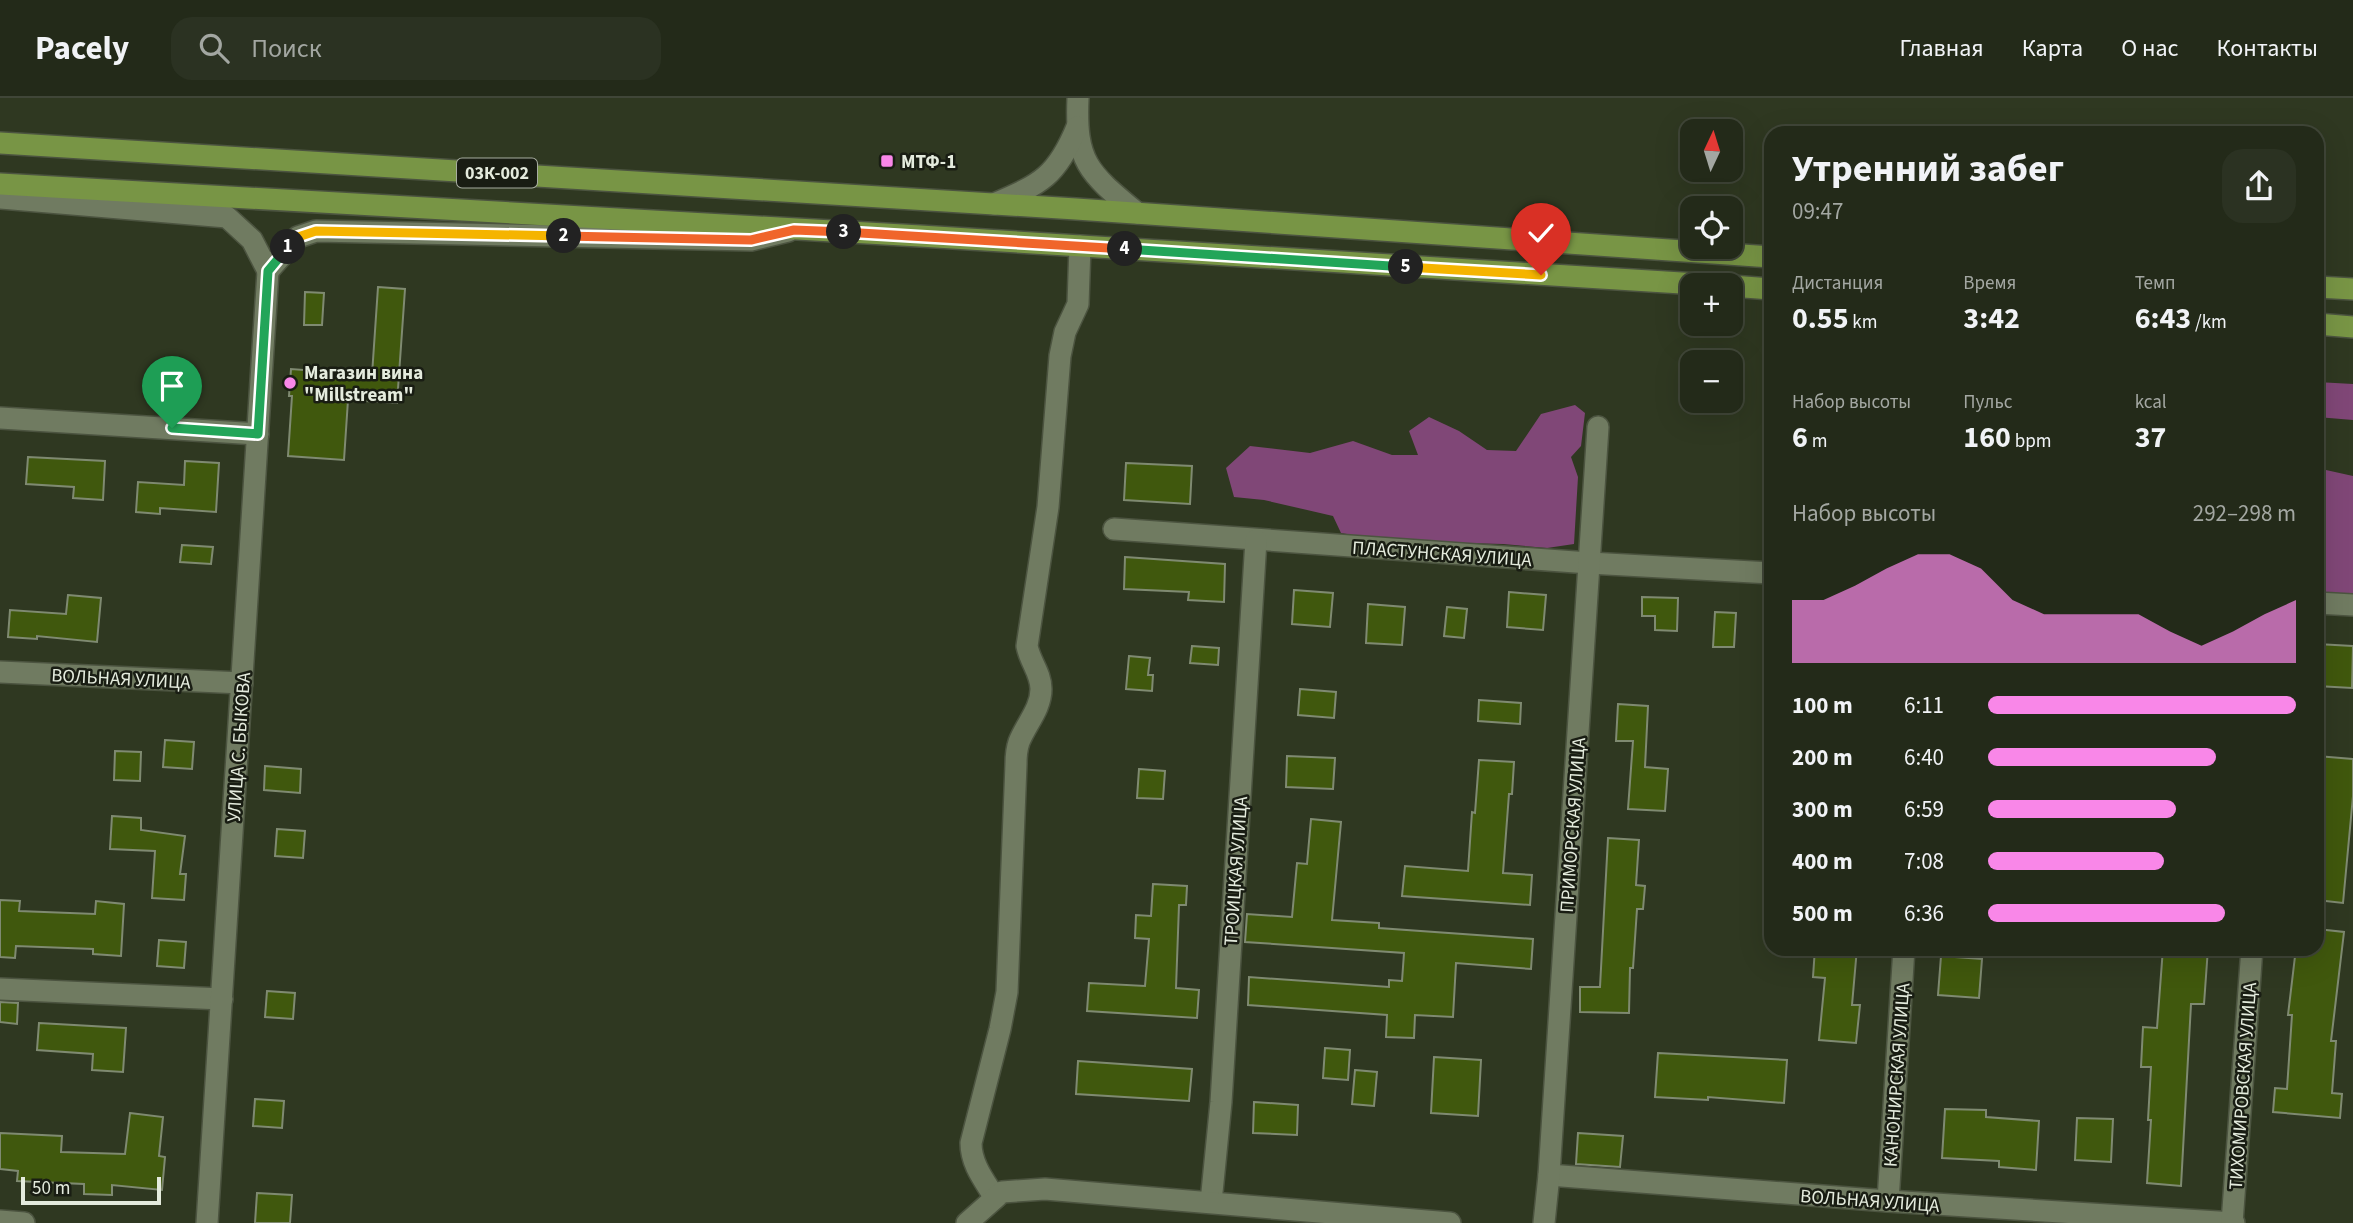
<!DOCTYPE html>
<html lang="ru">
<meta charset="utf-8">
<style>
:root{--surface:#232a19;--page:#2b3222;--text:#f1f3f6;--muted:#a3a7a2;--line:#404638;--accent:#f987e8}
body{margin:0;font-family:"Source Sans 3",sans-serif;background:var(--page);color:var(--text);height:100vh;display:flex;flex-direction:column;font-size:26px;white-space:nowrap}
*{box-sizing:border-box;margin:0}
p{font-size:23px;color:var(--muted)}
.icon{flex:none;width:38px;height:38px;fill:none;stroke:currentColor;stroke-width:2;stroke-linecap:round;stroke-linejoin:round}
.map{position:relative;flex:1;overflow:hidden}
.sheet{position:absolute;left:1764px;top:28px;width:560px;height:830px;display:flex;flex-direction:column;background:var(--surface);border-radius:21px;box-shadow:0 7px 28px #0002,0 0 0 2px var(--line)}
.sheet>*{flex:none}
.needle{width:46px;rotate:4deg}
.tools{position:absolute;left:1680px;top:21px;display:grid;gap:14px}
.tools a{display:grid;place-items:center;width:63px;height:63px;border-radius:14px;background:var(--surface);box-shadow:0 7px 28px #0002,0 0 0 2px var(--line);font-size:35px}
.scale{position:absolute;left:21px;bottom:18px;width:140px;box-sizing:border-box;padding-left:7px;border:4px solid #e4ebdd;border-top:0;font-size:19px;line-height:24px;white-space:nowrap;color:#e4ebdd;-webkit-text-stroke:5px #191d13;paint-order:stroke}
.pin{position:absolute;display:grid;place-items:center;width:60px;height:60px;color:#fff;margin:-72px -30px;border-radius:50% 50% 50% 0;rotate:-45deg;box-shadow:0 0 7px #0007}
.pin .icon{rotate:45deg}
.km{position:absolute;width:35px;height:35px;margin:-18px;border-radius:50%;background:#222;color:#fff;font-size:19px;line-height:35px;text-align:center}
.round{display:grid;place-items:center;flex:none;width:74px;height:74px;border-radius:21px;background:var(--page)}
.head{display:flex;align-items:center;justify-content:space-between;height:119px;padding:0 28px}
h1{font-size:38px;font-weight:700;line-height:52px}
.figures{display:grid;grid-template-columns:repeat(3,1fr);gap:10px;height:119px;padding:7px 28px}
.figures div{display:grid;align-content:center}
.figures b{font-size:30px;font-weight:700}
.figures small{font-size:19px;font-weight:400}
.figures p{font-size:19px}
.chart{height:196px;padding:14px 28px}
.chart p{display:flex;justify-content:space-between}
.chart svg{width:100%;height:126px;margin-top:7px;fill:var(--accent);opacity:.7}
ul{padding:0 28px;list-style:none;font-size:23px}
li{display:grid;grid-template-columns:112px 84px 1fr;align-items:center;height:52px}
li i{height:18px;border-radius:9px;background:var(--accent)}
header{display:flex;align-items:center;gap:42px;box-sizing:border-box;height:98px;padding:0 35px;background:var(--surface);border-bottom:2px solid var(--line)}
header strong{font-size:33px}
nav{display:flex;gap:38px;margin-inline-start:auto;font-size:24px}
.search{width:490px;height:63px;background:var(--page);display:flex;align-items:center;gap:18px;box-sizing:border-box;padding:0 24px;border-radius:21px;color:var(--muted);font-size:26px}
.map>svg:first-child{display:block}
.forest{fill:#804777}
.building{fill:#40580d;stroke:#7f8a71;stroke-width:2}
.lines{fill:none;stroke-linecap:round;stroke-linejoin:round}
.minor-casing{stroke:#4c5440;stroke-width:24}
.major-casing{stroke:#4c5440;stroke-width:24}
.minor{stroke:#707b61;stroke-width:21}
.major{stroke:#789545;stroke-width:21}
.split-1-casing{stroke:#fff;stroke-width:14}
.split-2-casing{stroke:#fff;stroke-width:14}
.split-3-casing{stroke:#fff;stroke-width:14}
.split-4-casing{stroke:#fff;stroke-width:14}
.split-5-casing{stroke:#fff;stroke-width:14}
.split-6-casing{stroke:#fff;stroke-width:14}
.split-1{stroke:#22a559;stroke-width:9}
.split-2{stroke:#f5b400;stroke-width:9}
.split-3{stroke:#f0652b;stroke-width:9}
.split-4{stroke:#f0652b;stroke-width:9}
.split-5{stroke:#22a559;stroke-width:9}
.split-6{stroke:#f5b400;stroke-width:9}
.poi-dot{fill:#f987e8;stroke:#191d13;stroke-width:2.5}
.labels{text-anchor:middle;stroke-width:5;stroke-linejoin:round;paint-order:stroke}
.shield{fill:#191d13;stroke:#a7ada0;stroke-width:2}
.shield-label{font-size:18px;font-weight:bold;fill:#e4ebdd}
.poi-label{font-size:19px;font-weight:bold;fill:#e4ebdd;stroke:#191d13;text-anchor:start}
.street-label{font-size:19px;fill:#e4ebdd;stroke:#191d13}
</style>
<header>
<strong>Pacely</strong>
<div class="search"><svg class="icon" aria-label="search" viewBox="0 0 24 24"><circle cx="10" cy="10" r="6"/><path d="M15 15l6 6"/></svg>Поиск</div>
<nav><a>Главная</a><a>Карта</a><a>О нас</a><a>Контакты</a></nav>
</header>
<div class="map">
<svg width="2353" height="1125" viewBox="0 0 2353 1125">
<rect width="100%" height="100%" fill="#2f3821"/>
<g class="forest">
<polygon points="2317,284 2353,286 2353,322 2317,319"/>
<polygon points="1575,307 1585,315 1581,348 1571,359 1578,379 1574,446 1547,450 1503,446 1387,443 1341,435 1333,418 1264,402 1234,399 1226,370 1250,348 1310,355 1353,343 1392,357 1418,357 1409,333 1429,319 1459,333 1487,352 1516,353 1541,316"/>
<polygon points="2317,370 2353,378 2353,496 2317,494"/>
</g>
<g class="building">
<polygon points="378,189 405,191 397,305 348,302 344,362 288,358 292,298 289,298 291,271 372,277"/>
<polygon points="305,194 324,195 322,227 304,227"/>
<polygon points="28,359 105,363 103,402 73,400 74,389 26,386"/>
<polygon points="185,363 219,365 216,414 160,410 160,416 136,414 138,384 184,387"/>
<polygon points="1126,365 1192,368 1190,406 1124,402"/>
<polygon points="182,447 213,449 211,466 180,464"/>
<polygon points="1125,459 1225,466 1224,504 1188,502 1189,494 1124,491"/>
<polygon points="1294,492 1333,495 1330,529 1292,526"/>
<polygon points="1509,494 1546,497 1543,532 1507,529"/>
<polygon points="68,497 101,500 97,544 37,538 37,541 8,539 10,512 66,516"/>
<polygon points="1642,499 1678,500 1677,533 1655,532 1655,518 1642,518"/>
<polygon points="1368,506 1405,509 1402,547 1366,545"/>
<polygon points="1447,509 1467,511 1464,540 1444,538"/>
<polygon points="1715,514 1736,515 1734,549 1713,549"/>
<polygon points="2317,546 2353,548 2352,590 2317,588"/>
<polygon points="1192,548 1219,550 1218,567 1190,565"/>
<polygon points="1129,558 1150,560 1148,577 1153,577 1152,593 1126,591"/>
<polygon points="1300,591 1336,594 1334,620 1298,617"/>
<polygon points="1479,602 1521,605 1520,626 1478,623"/>
<polygon points="1618,606 1648,608 1645,669 1668,671 1665,713 1628,711 1633,643 1616,643"/>
<polygon points="165,642 194,644 192,671 163,669"/>
<polygon points="115,653 141,654 140,683 114,682"/>
<polygon points="1287,658 1335,660 1333,691 1286,689"/>
<polygon points="2317,658 2353,661 2353,698 2343,805 2317,802"/>
<polygon points="1479,662 1514,664 1512,696 1509,696 1503,775 1532,777 1530,807 1402,798 1405,768 1468,773 1472,714 1475,715"/>
<polygon points="265,668 301,671 300,695 264,692"/>
<polygon points="1139,671 1165,673 1163,701 1137,700"/>
<polygon points="112,718 141,720 141,732 185,738 180,776 186,776 184,802 152,800 155,753 110,751"/>
<polygon points="1311,721 1341,724 1332,822 1379,825 1379,830 1533,841 1531,871 1456,865 1453,919 1415,917 1414,940 1386,939 1387,917 1248,907 1249,879 1389,889 1389,882 1402,883 1404,855 1245,844 1247,816 1292,819 1297,765 1307,766"/>
<polygon points="277,731 305,733 303,760 275,758"/>
<polygon points="1608,740 1639,742 1636,787 1645,788 1643,811 1637,811 1633,870 1630,870 1629,915 1580,914 1580,889 1600,889"/>
<polygon points="1153,786 1187,788 1186,807 1179,807 1176,890 1199,892 1197,920 1087,913 1089,885 1145,888 1149,841 1135,840 1136,817 1151,818"/>
<polygon points="0,802 20,803 19,813 95,816 96,803 124,806 121,858 93,856 93,851 16,848 15,860 0,859"/>
<polygon points="2317,831 2344,834 2331,943 2336,943 2332,995 2342,996 2340,1020 2273,1014 2275,990 2287,991 2292,917 2288,917 2296,850 2317,850"/>
<polygon points="159,842 186,844 184,870 157,868"/>
<polygon points="1815,850 1857,850 1852,907 1860,907 1856,945 1819,942 1825,880 1813,879"/>
<polygon points="2163,850 2208,850 2204,906 2191,906 2181,1088 2147,1085 2151,1022 2148,1022 2151,969 2141,969 2143,929 2157,930"/>
<polygon points="1941,858 1982,861 1979,900 1938,897"/>
<polygon points="267,893 295,895 293,921 265,919"/>
<polygon points="0,904 18,905 17,926 0,924"/>
<polygon points="39,925 126,930 123,974 92,972 93,956 37,952"/>
<polygon points="1325,950 1350,952 1348,982 1323,980"/>
<polygon points="1658,955 1787,962 1784,1005 1708,999 1708,1002 1655,999"/>
<polygon points="1434,959 1481,962 1478,1018 1431,1015"/>
<polygon points="1078,963 1192,971 1189,1003 1076,996"/>
<polygon points="1355,972 1377,974 1374,1008 1352,1006"/>
<polygon points="255,1001 284,1003 282,1030 253,1028"/>
<polygon points="1254,1004 1298,1007 1297,1037 1253,1035"/>
<polygon points="1945,1011 1986,1012 1986,1019 2039,1023 2036,1072 1999,1069 1999,1063 1942,1060"/>
<polygon points="130,1015 163,1019 159,1058 165,1059 162,1092 112,1087 112,1097 84,1096 84,1086 17,1083 18,1073 0,1071 0,1035 62,1038 61,1054 125,1056"/>
<polygon points="2077,1020 2113,1021 2111,1064 2075,1062"/>
<polygon points="1578,1035 1623,1038 1620,1069 1576,1066"/>
<polygon points="257,1095 292,1097 290,1125 255,1125"/>
</g>
<g class="lines">
<defs>
<g id="minor">
<path d="M1078,0C1075,65 1089,75 1137,115"/>
<polyline points="0,100 227,119 252,142 268,173"/>
<path d="M994,106C1041,86 1057,78 1077,29"/>
<polyline points="268,173 298,139 316,133 751,142 788,133"/>
<polyline points="0,320 258,336"/>
<polyline points="1114,431 1589,465 1771,475"/>
<polyline points="2317,505 2353,507"/>
<polyline points="0,574 242,585"/>
<polyline points="0,891 222,901"/>
<polyline points="1549,1077 1888,1103 2234,1125"/>
<path d="M995,1100C984,1082 971,1066 971,1045L1000,931L1007,894L1016,666C1016,659 1017,650 1019,644C1026,626 1041,611 1041,591C1041,575 1030,564 1027,548L1048,409L1060,258L1065,234L1078,206L1080,148"/>
<polyline points="1888,1103 1904,850"/>
<polyline points="1211,1104 1221,1004 1256,442"/>
<polyline points="0,1123 24,1125"/>
<polyline points="207,1125 268,173"/>
<polyline points="967,1125 1002,1094 1045,1091 1450,1125"/>
<polyline points="1544,1125 1549,1077 1598,329"/>
<polyline points="2232,1125 2252,850"/>
</g>
<g id="major">
<polyline points="0,45 1076,111 1771,159"/>
<polyline points="0,86 920,138 1714,187"/>
<polyline points="1731,188 1771,191"/>
<polyline points="2317,189 2353,191"/>
<polyline points="2317,226 2353,229"/>
</g>
</defs>
<use href="#minor" class="minor-casing"/>
<use href="#major" class="major-casing"/>
<use href="#minor" class="minor"/>
<use href="#major" class="major"/>
</g>
<g class="lines">
<defs>
<polyline id="split-1" points="172,330 258,336 268,173 288,149"/>
<polyline id="split-2" points="288,149 298,139 316,133 564,138"/>
<polyline id="split-3" points="564,138 751,142 794,132 844,134"/>
<polyline id="split-4" points="844,134 1125,151"/>
<polyline id="split-5" points="1125,151 1406,169"/>
<polyline id="split-6" points="1406,169 1541,177"/>
</defs>
<use href="#split-1" class="split-1-casing"/>
<use href="#split-2" class="split-2-casing"/>
<use href="#split-3" class="split-3-casing"/>
<use href="#split-4" class="split-4-casing"/>
<use href="#split-5" class="split-5-casing"/>
<use href="#split-6" class="split-6-casing"/>
<use href="#split-1" class="split-1"/>
<use href="#split-2" class="split-2"/>
<use href="#split-3" class="split-3"/>
<use href="#split-4" class="split-4"/>
<use href="#split-5" class="split-5"/>
<use href="#split-6" class="split-6"/>
</g>
<g class="poi-dot">
<rect x="880" y="56" width="14" height="14" rx="3.5"/>
<circle cx="290" cy="285" r="7"/>
</g>
<g class="labels">
<rect class="shield" x="457" y="60.5" width="80" height="29" rx="5"/>
<g class="shield-label">
<text x="497" y="81">03К-002</text>
</g>
<g class="poi-label">
<text x="901" y="70">МТФ-1</text>
<text x="304" y="281">Магазин вина<tspan x="304" dy="22">"Millstream"</tspan></text>
</g>
<g class="street-label">
<text transform="translate(1442 455) rotate(4)" y="7">ПЛАСТУНСКАЯ УЛИЦА</text>
<text transform="translate(121 580) rotate(3)" y="7">ВОЛЬНАЯ УЛИЦА</text>
<text transform="translate(238 649) rotate(-86)" y="7">УЛИЦА С. БЫКОВА</text>
<text transform="translate(1572 727) rotate(-86)" y="7">ПРИМОРСКАЯ УЛИЦА</text>
<text transform="translate(1235 773) rotate(-86)" y="7">ТРОИЦКАЯ УЛИЦА</text>
<text transform="translate(1896 977) rotate(-86)" y="7">КАНОНИРСКАЯ УЛИЦА</text>
<text transform="translate(2242 988) rotate(-86)" y="7">ТИХОМИРОВСКАЯ УЛИЦА</text>
<text transform="translate(1870 1102) rotate(4)" y="7">ВОЛЬНАЯ УЛИЦА</text>
</g>
</g>
</svg>
<div class="tools">
<a><svg class="needle" viewBox="-14 -14 28 28"><path d="M0-13l5 13h-10z" fill="#e53935"/><path d="M0 13l5-13h-10z" fill="#a3a7a2"/></svg></a>
<a><svg class="icon" aria-label="locate" viewBox="0 0 24 24"><circle cx="12" cy="12" r="6"/><path d="M12 2v4M12 18v4M2 12h4M18 12h4"/></svg></a>
<a>+</a>
<a>−</a>
</div>
<div class="scale">50 m</div>
<div class="pin" style="left:172px;top:330px;background:#1e9e55"><svg class="icon" aria-label="arrive" viewBox="0 0 24 24"><path d="M6 21V4h12l-3 4 3 4H6"/></svg></div>
<div class="pin" style="left:1541px;top:177px;background:#d93025"><svg class="icon" aria-label="check" viewBox="0 0 24 24"><path d="M5 12l5 5 9-10"/></svg></div>
<b class="km" style="left:288px;top:149px">1</b>
<b class="km" style="left:564px;top:138px">2</b>
<b class="km" style="left:844px;top:134px">3</b>
<b class="km" style="left:1125px;top:151px">4</b>
<b class="km" style="left:1406px;top:169px">5</b>
<section class="sheet">
<div class="head"><div><h1>Утренний забег</h1><p>09:47</p></div><a class="round"><svg class="icon" aria-label="share" viewBox="0 0 24 24"><path d="M12 15V3M7 8l5-5 5 5M5 13v7h14v-7"/></svg></a></div>
<div class="figures">
<div><p>Дистанция</p><b>0.55<small> km</small></b></div>
<div><p>Время</p><b>3:42</b></div>
<div><p>Темп</p><b>6:43<small> /km</small></b></div>
</div>
<div class="figures">
<div><p>Набор высоты</p><b>6<small> m</small></b></div>
<div><p>Пульс</p><b>160<small> bpm</small></b></div>
<div><p>kcal</p><b>37</b></div>
</div>
<div class="chart"><p><span>Набор высоты</span>292–298 m</p>
<svg viewBox="0 0 160 44" preserveAspectRatio="none"><path d="M0 44V22L10 22L20 17L30 11L40 6L50 6L60 11L70 22L80 27L90 27L100 27L110 27L120 33L130 38L140 33L150 27L160 22V44z"/></svg>
</div>
<ul>
<li><b>100 m</b>6:11<i style="width:100%"></i></li>
<li><b>200 m</b>6:40<i style="width:74%"></i></li>
<li><b>300 m</b>6:59<i style="width:61%"></i></li>
<li><b>400 m</b>7:08<i style="width:57%"></i></li>
<li><b>500 m</b>6:36<i style="width:77%"></i></li>
</ul>
</section>
</div>
